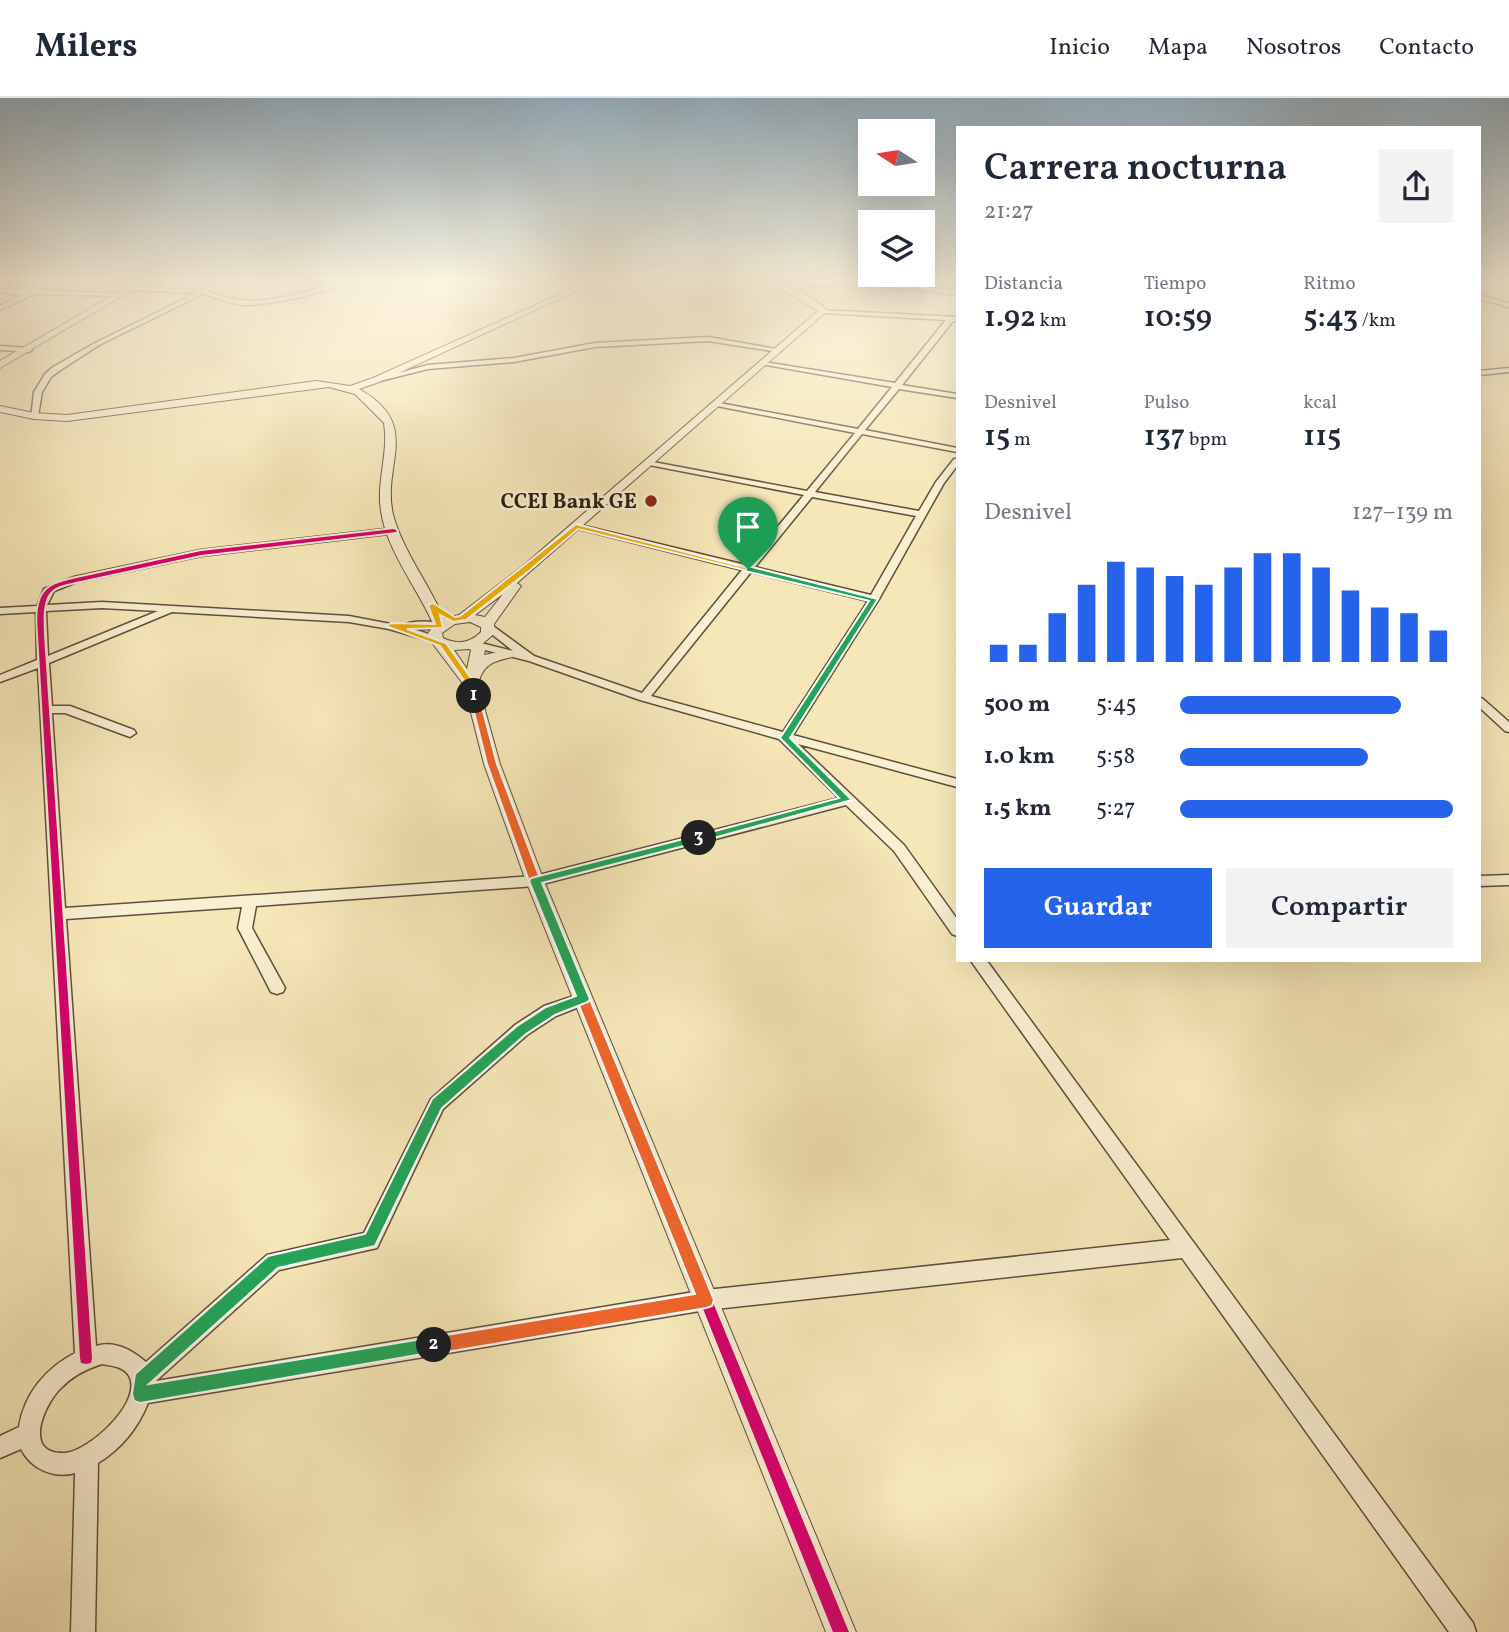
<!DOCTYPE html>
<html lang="es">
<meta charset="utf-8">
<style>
:root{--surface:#fff;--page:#f2f2f3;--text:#1f2937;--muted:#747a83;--line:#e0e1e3;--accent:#2563eb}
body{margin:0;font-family:Vollkorn,serif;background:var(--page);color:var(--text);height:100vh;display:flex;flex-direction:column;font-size:26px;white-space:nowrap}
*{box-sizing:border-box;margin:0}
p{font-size:23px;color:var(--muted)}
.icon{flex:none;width:38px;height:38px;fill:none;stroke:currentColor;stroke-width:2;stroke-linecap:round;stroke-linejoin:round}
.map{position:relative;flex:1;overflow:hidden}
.drawer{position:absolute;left:956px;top:28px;width:525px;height:836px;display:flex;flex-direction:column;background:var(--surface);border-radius:0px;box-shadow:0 7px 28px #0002}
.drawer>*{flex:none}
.needle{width:46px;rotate:282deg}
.buttons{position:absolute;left:858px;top:21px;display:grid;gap:14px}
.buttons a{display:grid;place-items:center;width:77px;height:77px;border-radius:0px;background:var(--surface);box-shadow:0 7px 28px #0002;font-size:35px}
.pin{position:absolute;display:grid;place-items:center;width:60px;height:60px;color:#fff;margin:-72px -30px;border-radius:50% 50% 50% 0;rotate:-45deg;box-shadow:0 0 7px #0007}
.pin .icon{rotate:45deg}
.km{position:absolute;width:35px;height:35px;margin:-18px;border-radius:50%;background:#222;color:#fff;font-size:19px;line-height:35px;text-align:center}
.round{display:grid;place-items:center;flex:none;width:74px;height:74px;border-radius:0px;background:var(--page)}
.summary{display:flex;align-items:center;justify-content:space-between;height:119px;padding:0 28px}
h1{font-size:38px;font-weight:600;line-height:52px}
.stats{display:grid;grid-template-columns:repeat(3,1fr);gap:10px;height:119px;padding:7px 28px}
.stats div{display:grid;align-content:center}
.stats b{font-size:30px;font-weight:600}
.stats small{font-size:19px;font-weight:400}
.stats p{font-size:19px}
.chart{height:196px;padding:14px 28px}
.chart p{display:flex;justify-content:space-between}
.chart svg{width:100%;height:126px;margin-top:7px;stroke:var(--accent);stroke-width:6}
.button{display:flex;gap:14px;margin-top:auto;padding:14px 28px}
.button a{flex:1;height:80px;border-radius:0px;background:var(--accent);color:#fff;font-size:28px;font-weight:600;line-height:80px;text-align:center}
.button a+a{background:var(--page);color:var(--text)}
ul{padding:0 28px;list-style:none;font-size:23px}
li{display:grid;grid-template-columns:112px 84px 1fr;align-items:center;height:52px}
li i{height:18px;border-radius:9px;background:var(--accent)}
header{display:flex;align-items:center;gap:42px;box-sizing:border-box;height:98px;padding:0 35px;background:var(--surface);border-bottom:2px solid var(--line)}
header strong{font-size:33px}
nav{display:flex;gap:38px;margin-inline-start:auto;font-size:24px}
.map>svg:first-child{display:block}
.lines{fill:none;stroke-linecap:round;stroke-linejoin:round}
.minor-casing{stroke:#5e503c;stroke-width:3}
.tertiary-casing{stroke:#5e503c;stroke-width:2}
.minor{fill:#f9efd1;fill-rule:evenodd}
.tertiary{fill:#f9efd1;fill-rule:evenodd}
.cycleway-casing{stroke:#f9efd1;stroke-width:4}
.cycleway{fill:#d6006c;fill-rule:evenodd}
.split-1{fill:#f5b400;stroke:#fff;stroke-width:2}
.split-2{fill:#f0652b;stroke:#fff;stroke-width:2}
.split-3{fill:#22a559;stroke:#fff;stroke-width:2}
.split-4{fill:#22a559;stroke:#fff;stroke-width:2}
.poi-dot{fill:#8f2418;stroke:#f9efd1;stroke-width:2.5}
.labels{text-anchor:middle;stroke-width:5;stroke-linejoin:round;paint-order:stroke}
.far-poi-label{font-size:21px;font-weight:bold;fill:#2b1e12;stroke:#f9efd1;text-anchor:end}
</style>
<header>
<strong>Milers</strong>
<nav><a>Inicio</a><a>Mapa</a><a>Nosotros</a><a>Contacto</a></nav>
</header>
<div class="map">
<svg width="1509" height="1534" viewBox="0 0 1509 1534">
<rect width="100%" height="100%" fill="#f6e7b8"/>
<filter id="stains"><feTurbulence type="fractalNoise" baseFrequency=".00286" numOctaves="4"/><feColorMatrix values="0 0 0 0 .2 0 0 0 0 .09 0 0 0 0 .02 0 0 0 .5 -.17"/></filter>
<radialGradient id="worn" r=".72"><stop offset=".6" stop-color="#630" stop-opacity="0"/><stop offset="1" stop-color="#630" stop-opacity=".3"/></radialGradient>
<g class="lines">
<defs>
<g id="minor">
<path d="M220,183H227L208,193C218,197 229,201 240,202C274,206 312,191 344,183H352C330,194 271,207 245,207C231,206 217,200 203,196L99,247L59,273L51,279L42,294L38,318L31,320L34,294L45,276L53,269L95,245L196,195L131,192L129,189L202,192Z"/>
<path d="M829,183C872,182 914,186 957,193V197C899,188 844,184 785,191L782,189Z"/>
<polygon points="26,189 40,192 124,196 121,198 34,196 0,212 0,208 21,197 0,194 0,190 20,191"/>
<polygon points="1479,197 1509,205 1509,209 1479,201"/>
<path d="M821,212L957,219V223H953L902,287L957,296V300L899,291L865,332L957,350V354L862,336L815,394L919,413L936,384L954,361H957V368L944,385L879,501L793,637L957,681V689L798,646L904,747L957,821V838L952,836L894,753L846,707L535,788L256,808L252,830L285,890L283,894L277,896L271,894L238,830L242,809L66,821L96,1248C114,1242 132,1252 146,1264L267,1157L364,1135L431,1001L515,927L544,908L583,895L589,897L591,901L589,905L556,918L527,937L443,1011L377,1150L279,1172L156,1283L706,1192L1170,1142L971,863H987L1473,1525L1476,1534H1449L1182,1160L706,1212L148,1305C138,1330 121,1351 98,1365L95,1534H71L75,1375C54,1381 31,1371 21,1351L0,1360V1338L19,1329C24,1296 46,1270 75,1255L38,570L0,584V577L37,562L36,514L0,516V510L37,508L44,491L74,479L201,452L394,430L397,431V435L201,458L77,484L54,493L47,507L102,504L349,518L401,528C411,522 436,522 445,528L440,531H413L441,540L442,542L437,545L389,531L349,524L172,514L49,565L52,608H70L134,632L136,635L130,639L65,615H52L65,810L535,778L839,700L779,641L640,602L529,563L469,548L468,546L473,543L513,553L484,530L485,528H493L534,558L642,595L742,472L571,429L576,426L746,467L804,397L644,366L648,363L807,393L855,335L717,308H714V304L858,331L892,289L760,266L764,264L895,285L946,222L823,215ZM812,399L916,418L871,497L755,469ZM751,474L868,503L783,634L651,598ZM102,510L158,513L48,558L46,513ZM102,1266C111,1268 121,1268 127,1275C148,1300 89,1354 65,1355C22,1357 44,1307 60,1291C72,1278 86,1271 102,1266Z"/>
<polygon points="708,239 782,252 779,254 708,243 595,249 514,264 428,271 376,284 372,282 428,267 514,260 595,245"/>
<polygon points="0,248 29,250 32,252 29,254 0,252"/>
<polygon points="1509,270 1509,274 1479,277 1479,273"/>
<polygon points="1479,599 1483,601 1509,624 1509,634 1505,633 1479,609"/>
<polygon points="1509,777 1509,787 1479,788 1479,778"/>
</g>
<g id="tertiary">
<polygon points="138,183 147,183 0,270 0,263"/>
<path d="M589,183H598L379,284L359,291C425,328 379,368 394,420C405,456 429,486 444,521L459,517L523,468L818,213L768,183C786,183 815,199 827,213L517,485L521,488L494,526L495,535L481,547L485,552L484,557L507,552L514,556L512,559C493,563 482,567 478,587L500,666L544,783L856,1534H826L526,783L484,666L464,587L430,542L428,535L434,528C418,490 387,454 381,413C376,384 389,355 384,325L355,296L329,289L67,323L34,321L0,314V308L34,315L67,317L316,283L350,288L373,280ZM503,496L485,519L475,517ZM470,524L481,529V534C470,545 457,547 443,540L442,535L455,526ZM470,551L471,552L467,571L454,552Z"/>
</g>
</defs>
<use href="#minor" class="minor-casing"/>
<use href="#tertiary" class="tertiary-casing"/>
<use href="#minor" class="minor"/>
<use href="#tertiary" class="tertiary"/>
<defs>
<g id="cycleway">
<path d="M394,431L397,433L396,434L201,457L76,484C68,486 59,487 53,492C41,501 44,524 44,537L92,1260L91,1265L86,1266L81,1265L80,1260L38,537C37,522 35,498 50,489C56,485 65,483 72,481L201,453Z"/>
<polygon points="443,545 445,546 475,587 496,666 539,783 849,1534 833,1534 531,783 488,666 467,587 440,547"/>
</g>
</defs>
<use href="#cycleway" class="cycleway-casing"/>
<use href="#cycleway" class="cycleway"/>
</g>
<linearGradient id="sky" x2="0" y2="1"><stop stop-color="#92adbe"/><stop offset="0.46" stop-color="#fbf4df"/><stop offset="1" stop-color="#fbf4df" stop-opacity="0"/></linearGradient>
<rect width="1509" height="397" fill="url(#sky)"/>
<polygon class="split-1" points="576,426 752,471 748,473 578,431 530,472 466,522 453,524 440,517 443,530 407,531 446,545 476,587 479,598 474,600 470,598 467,587 440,548 386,528 391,525 435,526 428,507 433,505 455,519 460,518"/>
<polygon class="split-2" points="474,595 479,598 497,666 541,783 714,1202 712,1208 706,1210 434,1256 428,1253 426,1247 428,1242 434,1239 695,1196 529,783 487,666 470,598"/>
<polygon class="split-3" points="699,737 703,738 703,743 542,785 590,901 588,904 555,917 526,936 442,1010 375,1148 278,1170 149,1286 434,1239 440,1242 442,1247 440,1253 140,1305 134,1303 132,1296 135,1276 268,1158 365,1136 432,1001 517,928 546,909 576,898 529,783 531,780"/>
<polygon class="split-4" points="748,468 878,501 790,640 852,702 699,744 696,743 696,738 839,700 780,640 869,503 745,473"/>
<circle class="poi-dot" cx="651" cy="403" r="7"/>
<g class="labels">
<g class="far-poi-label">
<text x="637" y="410">CCEI Bank GE</text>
</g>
</g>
<rect width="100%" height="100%" filter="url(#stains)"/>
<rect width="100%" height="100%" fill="url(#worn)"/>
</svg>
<div class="buttons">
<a><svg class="needle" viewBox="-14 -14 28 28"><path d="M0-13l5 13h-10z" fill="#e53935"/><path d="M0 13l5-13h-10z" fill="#747a83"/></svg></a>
<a><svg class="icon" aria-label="layers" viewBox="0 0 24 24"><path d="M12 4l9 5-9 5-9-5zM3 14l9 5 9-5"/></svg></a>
</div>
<div class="pin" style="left:748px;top:471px;background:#1e9e55"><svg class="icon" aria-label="arrive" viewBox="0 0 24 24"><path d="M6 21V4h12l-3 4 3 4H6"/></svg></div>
<b class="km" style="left:474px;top:598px">1</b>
<b class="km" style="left:434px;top:1247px">2</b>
<b class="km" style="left:699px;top:740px">3</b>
<section class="drawer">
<div class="summary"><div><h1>Carrera nocturna</h1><p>21:27</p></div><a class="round"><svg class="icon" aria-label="share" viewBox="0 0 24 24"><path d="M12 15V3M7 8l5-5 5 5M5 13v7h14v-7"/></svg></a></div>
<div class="stats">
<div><p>Distancia</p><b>1.92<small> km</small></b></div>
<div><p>Tiempo</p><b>10:59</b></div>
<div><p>Ritmo</p><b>5:43<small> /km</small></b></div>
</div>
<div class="stats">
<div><p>Desnivel</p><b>15<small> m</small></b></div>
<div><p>Pulso</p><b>137<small> bpm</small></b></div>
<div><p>kcal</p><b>115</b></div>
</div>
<div class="chart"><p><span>Desnivel</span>127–139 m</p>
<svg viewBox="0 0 160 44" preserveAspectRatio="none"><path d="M5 44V38M15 44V38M25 44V27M35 44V17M45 44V9M55 44V11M65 44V14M75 44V17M85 44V11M95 44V6M105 44V6M115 44V11M125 44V19M135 44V25M145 44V27M155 44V33"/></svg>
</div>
<ul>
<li><b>500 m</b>5:45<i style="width:81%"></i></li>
<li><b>1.0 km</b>5:58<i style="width:69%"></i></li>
<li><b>1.5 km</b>5:27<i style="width:100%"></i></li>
</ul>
<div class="button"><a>Guardar</a><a>Compartir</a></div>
</section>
</div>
